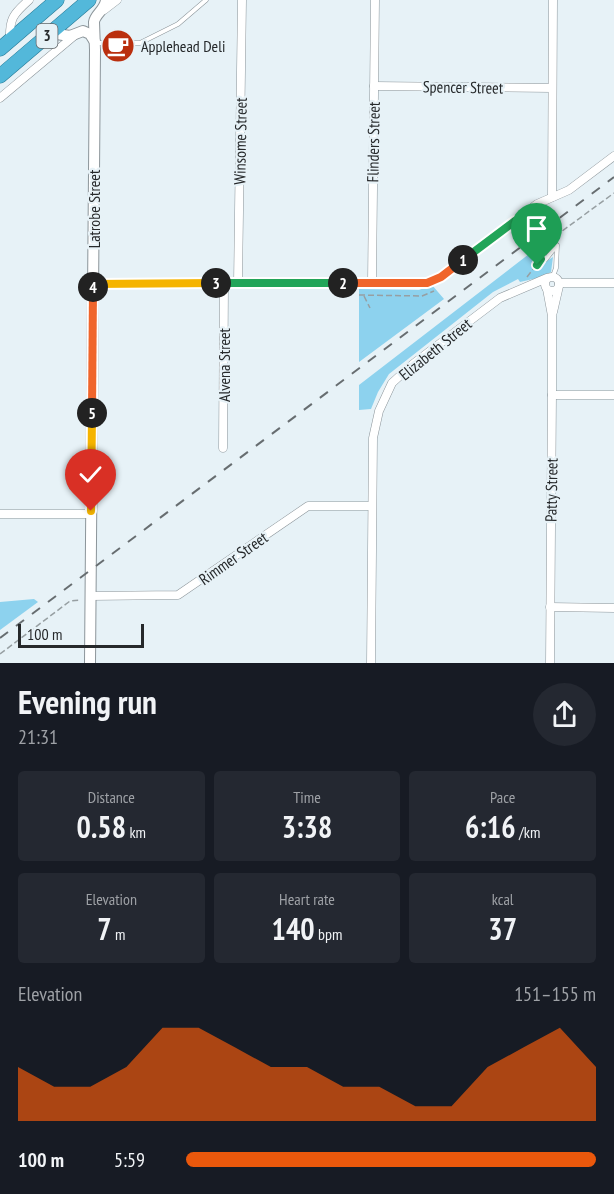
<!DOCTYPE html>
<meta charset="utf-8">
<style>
:root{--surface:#171b24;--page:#242831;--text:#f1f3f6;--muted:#9ea1a6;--accent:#ea580c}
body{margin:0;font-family:"PT Sans Narrow",sans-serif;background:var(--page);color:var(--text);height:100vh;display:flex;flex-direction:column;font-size:22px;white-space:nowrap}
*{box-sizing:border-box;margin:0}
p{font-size:20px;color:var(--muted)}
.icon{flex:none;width:33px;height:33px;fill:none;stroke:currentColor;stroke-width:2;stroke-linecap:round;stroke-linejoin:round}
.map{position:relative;height:663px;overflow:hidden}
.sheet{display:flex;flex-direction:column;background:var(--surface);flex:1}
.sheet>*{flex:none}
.scale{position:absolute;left:18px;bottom:15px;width:126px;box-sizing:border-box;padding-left:6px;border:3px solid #26292b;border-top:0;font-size:16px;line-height:21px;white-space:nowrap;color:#26292b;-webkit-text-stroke:4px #e7f2f7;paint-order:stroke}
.pin{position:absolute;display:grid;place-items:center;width:51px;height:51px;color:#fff;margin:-62px -26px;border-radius:50% 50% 50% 0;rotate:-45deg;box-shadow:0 0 6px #0007}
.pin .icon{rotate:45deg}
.km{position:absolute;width:30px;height:30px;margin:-15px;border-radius:50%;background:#222;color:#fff;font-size:16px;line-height:30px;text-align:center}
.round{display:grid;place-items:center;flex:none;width:63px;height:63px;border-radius:32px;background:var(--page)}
.headline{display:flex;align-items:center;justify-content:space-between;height:102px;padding:0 18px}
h1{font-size:33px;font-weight:600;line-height:45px}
.stats{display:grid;grid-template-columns:repeat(3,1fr);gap:9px;height:102px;padding:6px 18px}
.stats div{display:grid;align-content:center;border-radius:6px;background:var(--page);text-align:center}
.stats b{font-size:30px;font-weight:600}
.stats small{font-size:16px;font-weight:400}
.stats p{font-size:16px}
.chart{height:168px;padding:12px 18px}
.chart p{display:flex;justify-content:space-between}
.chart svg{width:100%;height:108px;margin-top:6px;fill:var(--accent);opacity:.7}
ul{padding:0 18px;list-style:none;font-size:20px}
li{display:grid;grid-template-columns:96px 72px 1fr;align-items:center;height:45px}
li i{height:15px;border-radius:8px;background:var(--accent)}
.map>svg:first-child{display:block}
.green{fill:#8dd2ee}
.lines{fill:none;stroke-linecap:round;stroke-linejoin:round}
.service-casing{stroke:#8c959a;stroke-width:5}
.minor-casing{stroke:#8c959a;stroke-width:9}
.tertiary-casing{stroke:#8c959a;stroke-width:12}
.trunk-casing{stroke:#277a96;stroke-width:15}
.path{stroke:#979fa2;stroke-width:1.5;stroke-dasharray:6 3;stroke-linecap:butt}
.service{stroke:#fff;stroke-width:4}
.minor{stroke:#fff;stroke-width:8}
.tertiary{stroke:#fff;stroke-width:10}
.trunk{stroke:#53b8da;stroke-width:14}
.rail{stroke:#676d70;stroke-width:2;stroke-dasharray:10 10;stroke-linecap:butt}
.split-1-casing{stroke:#fff;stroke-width:12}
.split-2-casing{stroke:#fff;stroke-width:12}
.split-3-casing{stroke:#fff;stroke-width:12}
.split-4-casing{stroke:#fff;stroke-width:12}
.split-5-casing{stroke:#fff;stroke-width:12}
.split-6-casing{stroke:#fff;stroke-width:12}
.split-1{stroke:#22a559;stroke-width:8}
.split-2{stroke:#f0652b;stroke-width:8}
.split-3{stroke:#22a559;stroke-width:8}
.split-4{stroke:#f5b400;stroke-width:8}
.split-5{stroke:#f0652b;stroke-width:8}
.split-6{stroke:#f5b400;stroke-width:8}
.labels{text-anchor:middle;stroke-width:4.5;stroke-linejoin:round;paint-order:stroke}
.shield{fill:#e7f2f7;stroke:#606568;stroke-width:1.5}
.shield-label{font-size:15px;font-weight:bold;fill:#26292b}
.poi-label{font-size:16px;fill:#26292b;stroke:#e7f2f7;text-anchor:start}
.street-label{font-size:16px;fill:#26292b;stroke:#e7f2f7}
</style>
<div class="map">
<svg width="614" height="663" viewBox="0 0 614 663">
<rect width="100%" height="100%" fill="#e7f2f7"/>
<g class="green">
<polygon points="540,209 543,209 543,222 518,242 511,229"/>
<polygon points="555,234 559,236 551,245 544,259 547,261 553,257 551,272 542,277 520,282 518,279 493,292 389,374 378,392 371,409 359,410 359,385"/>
<polygon points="432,285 444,299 359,362 359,289 419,290"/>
<polygon points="34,599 38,602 0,630 0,602"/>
</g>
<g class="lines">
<defs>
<g id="service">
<polyline points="97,43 140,43 178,24 206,0"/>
<polyline points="546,259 557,245 556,268 553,276"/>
</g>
<g id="minor">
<polyline points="104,10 117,0"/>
<path d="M10,41C9,19 13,14 29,0"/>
<polyline points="374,86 552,88"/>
<polyline points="0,98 74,36"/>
<polyline points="552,197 553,0"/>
<circle cx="552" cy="284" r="7"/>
<polyline points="93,283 427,283 441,277 537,204 569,190 614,156"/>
<polyline points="238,283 242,0"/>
<polyline points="372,283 375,0"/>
<polyline points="559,283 614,283"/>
<polyline points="547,289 552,316 552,392 550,663"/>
<polyline points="553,312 559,286"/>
<polyline points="552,395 614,395"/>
<polyline points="223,448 224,283"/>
<polyline points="0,514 91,514"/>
<polyline points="90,596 178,595 308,506 371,506"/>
<polyline points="550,607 614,608"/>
<polyline points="371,663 373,438 379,411 392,383 413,364 500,298 547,278"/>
</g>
<g id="tertiary">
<polyline points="50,33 70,36 83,31 90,34 95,42"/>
<path d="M90,663L95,50L94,22C95,14 105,10 106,0"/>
</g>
<g id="trunk">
<polyline points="0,49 57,0"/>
<polyline points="0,76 89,0"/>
</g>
</defs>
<use href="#service" class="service-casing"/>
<use href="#minor" class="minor-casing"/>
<use href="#tertiary" class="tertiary-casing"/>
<use href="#trunk" class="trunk-casing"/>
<g class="path">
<polyline points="519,226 523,237 525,235 525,238 533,249 534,248 540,259"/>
<polyline points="544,250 554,237 614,193"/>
<polyline points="527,277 540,260"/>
<polyline points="359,295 422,296 434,291"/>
<polyline points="364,296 370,308"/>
<polyline points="0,654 70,601 81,600"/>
</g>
<use href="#service" class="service"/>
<use href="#minor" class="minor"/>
<use href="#tertiary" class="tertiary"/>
<use href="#trunk" class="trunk"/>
<polyline class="rail" points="0,638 614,177"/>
</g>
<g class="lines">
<defs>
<polyline id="split-1" points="463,260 515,221 524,237 525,236 541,259 537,265"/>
<polyline id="split-2" points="343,283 427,283 441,277 463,260"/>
<polyline id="split-3" points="216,283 343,283"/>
<polyline id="split-4" points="93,287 93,284 216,283"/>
<polyline id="split-5" points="92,413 93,287"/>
<polyline id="split-6" points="91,511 92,413"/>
</defs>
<use href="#split-1" class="split-1-casing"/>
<use href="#split-2" class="split-2-casing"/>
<use href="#split-3" class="split-3-casing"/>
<use href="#split-4" class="split-4-casing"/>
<use href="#split-5" class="split-5-casing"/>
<use href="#split-6" class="split-6-casing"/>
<use href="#split-1" class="split-1"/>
<use href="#split-2" class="split-2"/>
<use href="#split-3" class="split-3"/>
<use href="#split-4" class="split-4"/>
<use href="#split-5" class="split-5"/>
<use href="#split-6" class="split-6"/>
</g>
<defs>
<symbol id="cafe-disc" viewBox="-11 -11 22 22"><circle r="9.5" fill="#ba2f0e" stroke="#e7f2f7"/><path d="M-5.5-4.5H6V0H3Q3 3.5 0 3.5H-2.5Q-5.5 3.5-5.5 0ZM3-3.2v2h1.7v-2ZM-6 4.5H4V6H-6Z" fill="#fff"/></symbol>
</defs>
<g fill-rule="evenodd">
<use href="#cafe-disc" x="99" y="27" width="38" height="38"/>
</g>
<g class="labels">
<rect class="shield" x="36.5" y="24" width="21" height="24" rx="4.5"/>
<g class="shield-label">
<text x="47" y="41">3</text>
</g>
<g class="poi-label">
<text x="141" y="52">Applehead Deli</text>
</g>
<g class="street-label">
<text transform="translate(463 87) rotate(1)" y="6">Spencer Street</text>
<text transform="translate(240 141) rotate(-89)" y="6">Winsome Street</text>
<text transform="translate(373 142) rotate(-89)" y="6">Flinders Street</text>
<text transform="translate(94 209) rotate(-90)" y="6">Latrobe Street</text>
<text transform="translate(435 349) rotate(-39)" y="6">Elizabeth Street</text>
<text transform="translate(224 365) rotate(-90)" y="6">Alvena Street</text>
<text transform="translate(551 490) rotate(-89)" y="6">Patty Street</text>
<text transform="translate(233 558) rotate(-35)" y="6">Rimmer Street</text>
</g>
</g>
</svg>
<div class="scale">100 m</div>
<div class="pin" style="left:537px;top:265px;background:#1e9e55"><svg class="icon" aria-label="arrive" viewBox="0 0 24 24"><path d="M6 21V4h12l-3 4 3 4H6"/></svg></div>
<div class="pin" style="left:91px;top:511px;background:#d93025"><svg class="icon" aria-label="check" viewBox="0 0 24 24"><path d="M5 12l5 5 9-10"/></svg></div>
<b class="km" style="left:463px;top:260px">1</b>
<b class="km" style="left:343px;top:283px">2</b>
<b class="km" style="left:216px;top:283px">3</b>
<b class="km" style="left:93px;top:287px">4</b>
<b class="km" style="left:92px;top:413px">5</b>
</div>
<section class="sheet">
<div class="headline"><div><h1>Evening run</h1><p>21:31</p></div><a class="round"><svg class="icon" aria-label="share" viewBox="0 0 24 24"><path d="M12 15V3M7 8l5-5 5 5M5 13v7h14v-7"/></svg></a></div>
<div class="stats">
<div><p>Distance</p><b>0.58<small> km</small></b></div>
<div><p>Time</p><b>3:38</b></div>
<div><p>Pace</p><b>6:16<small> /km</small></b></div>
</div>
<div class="stats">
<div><p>Elevation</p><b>7<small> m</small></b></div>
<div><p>Heart rate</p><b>140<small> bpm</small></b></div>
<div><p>kcal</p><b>37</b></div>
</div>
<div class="chart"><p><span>Elevation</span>151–155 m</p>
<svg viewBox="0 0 160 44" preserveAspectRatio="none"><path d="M0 44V22L10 30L20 30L30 22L40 6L50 6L60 14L70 22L80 22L90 30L100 30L110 38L120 38L130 22L140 14L150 6L160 22V44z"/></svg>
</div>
<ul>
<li><b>100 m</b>5:59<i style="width:100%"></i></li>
</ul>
</section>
